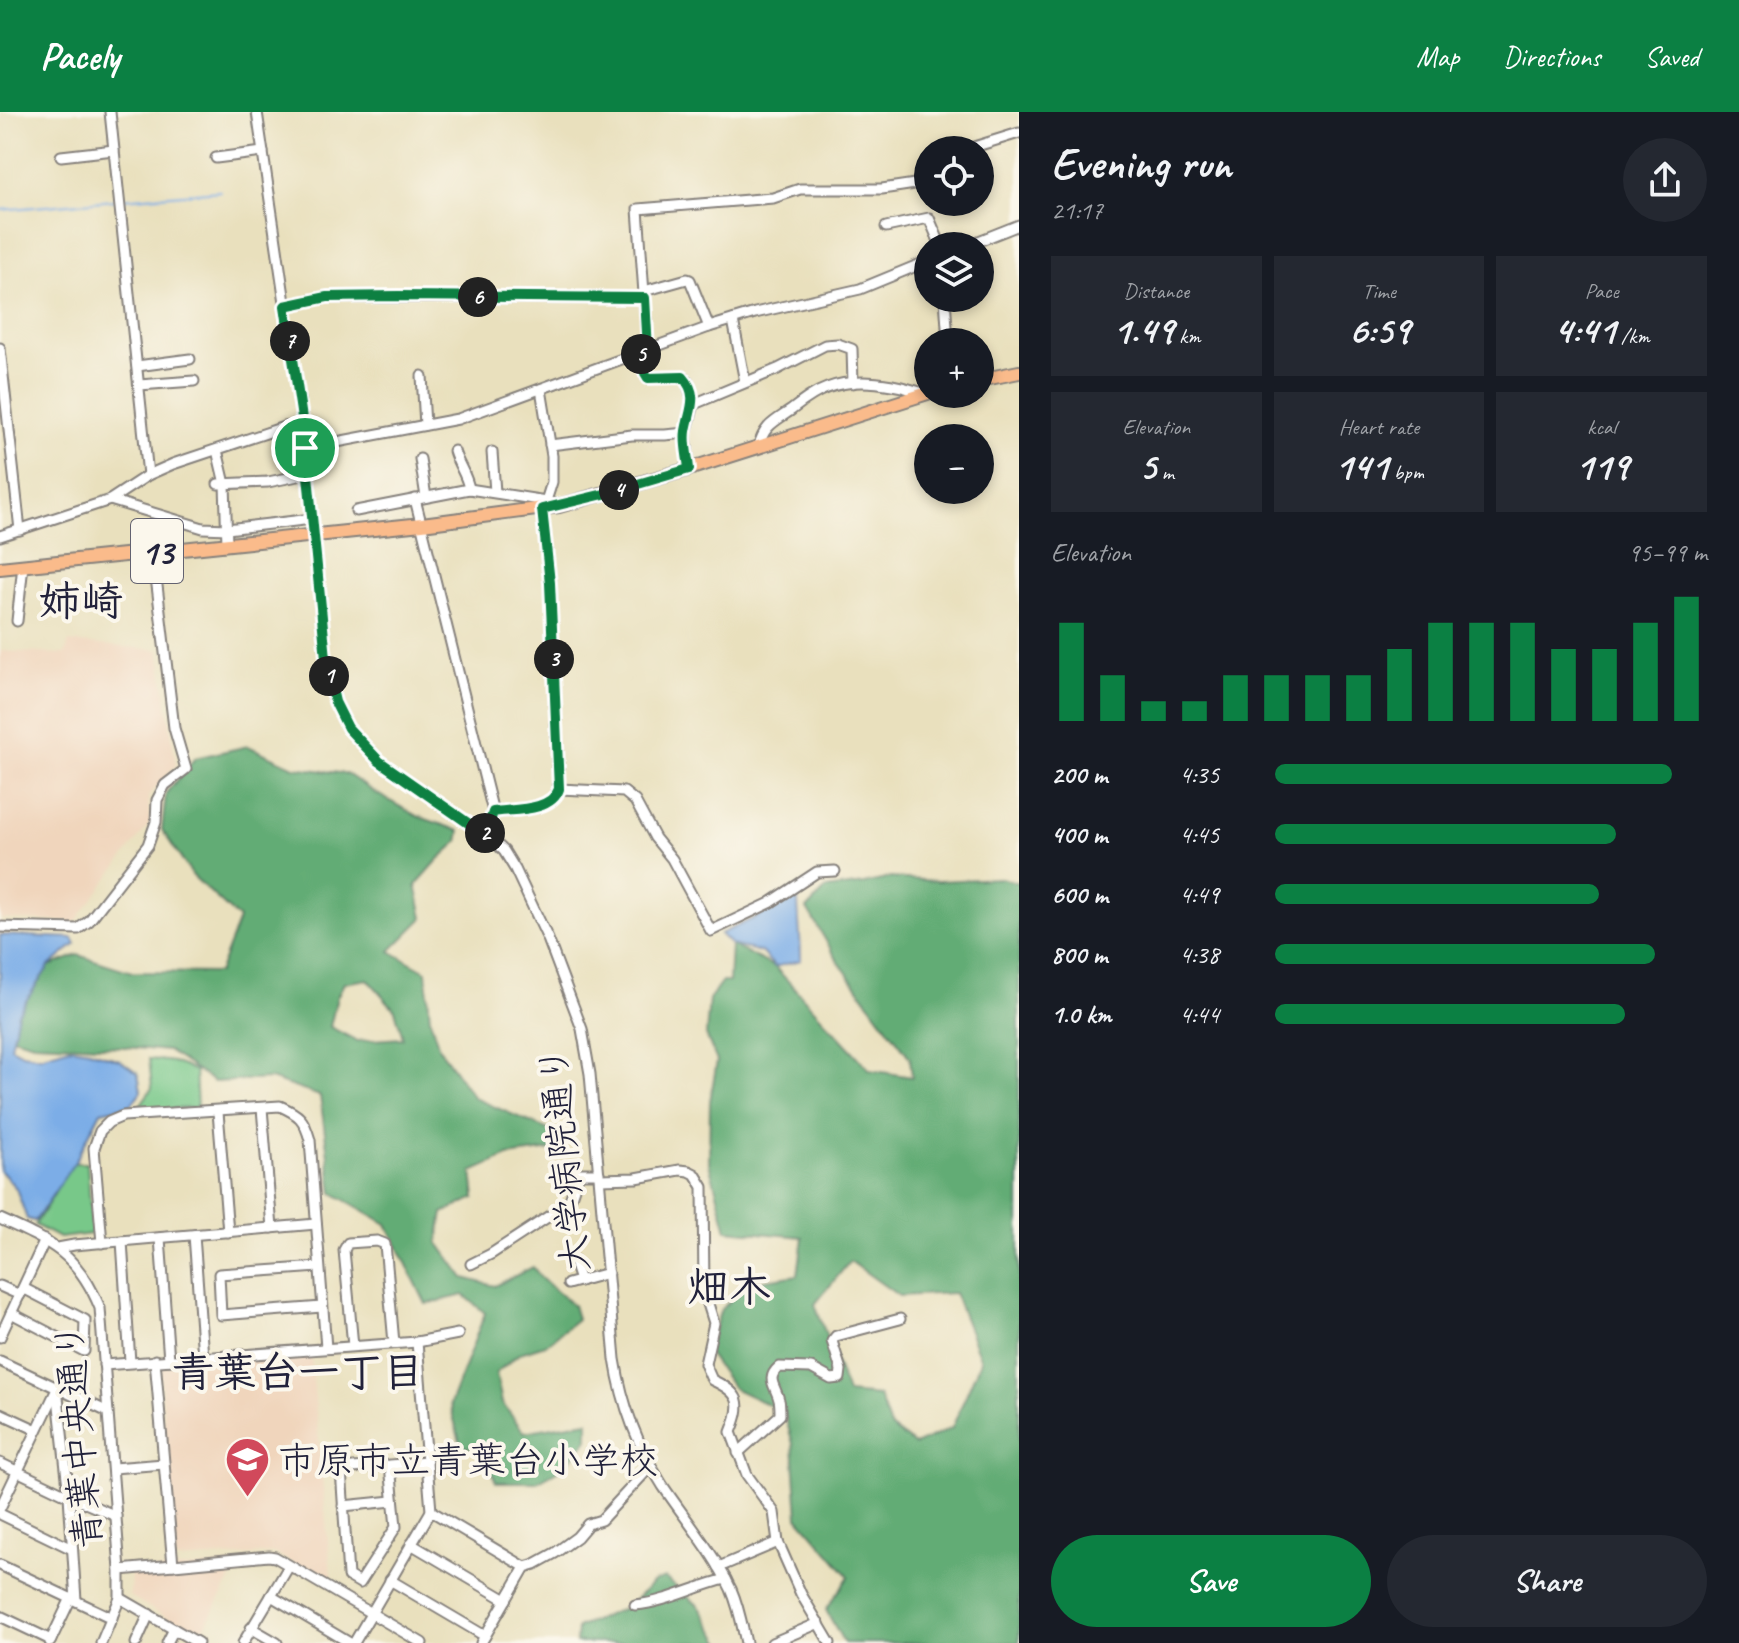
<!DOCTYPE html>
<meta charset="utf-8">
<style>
:root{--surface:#171b24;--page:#242831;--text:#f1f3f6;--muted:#9ea1a6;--accent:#0b8043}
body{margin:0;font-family:Caveat,"Klee One",sans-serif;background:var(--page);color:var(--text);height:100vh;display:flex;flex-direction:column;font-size:30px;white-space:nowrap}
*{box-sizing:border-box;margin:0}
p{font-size:26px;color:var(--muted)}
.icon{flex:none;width:44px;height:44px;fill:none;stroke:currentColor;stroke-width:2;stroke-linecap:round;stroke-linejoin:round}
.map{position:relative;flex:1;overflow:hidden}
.sheet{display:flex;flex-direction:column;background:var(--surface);width:720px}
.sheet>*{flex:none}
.controls{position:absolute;left:914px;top:24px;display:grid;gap:16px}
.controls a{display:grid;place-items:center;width:80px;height:80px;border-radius:50%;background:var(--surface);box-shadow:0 4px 12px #0003;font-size:40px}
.pin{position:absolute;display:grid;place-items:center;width:68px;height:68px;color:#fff;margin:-34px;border:4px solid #fff;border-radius:50%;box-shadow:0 2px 8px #0007}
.km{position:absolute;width:40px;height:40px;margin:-20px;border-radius:50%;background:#222;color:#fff;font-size:22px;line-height:40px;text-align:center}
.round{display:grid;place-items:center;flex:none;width:84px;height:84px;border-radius:42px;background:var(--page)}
.headline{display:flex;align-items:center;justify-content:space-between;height:136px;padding:0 32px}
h1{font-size:44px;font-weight:700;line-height:60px}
.stats{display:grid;grid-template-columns:repeat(3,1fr);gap:12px;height:136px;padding:8px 32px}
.stats div{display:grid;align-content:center;border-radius:0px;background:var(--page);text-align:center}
.stats b{font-size:40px;font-weight:700}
.stats small{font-size:22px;font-weight:400}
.stats p{font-size:22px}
.chart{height:224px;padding:16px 32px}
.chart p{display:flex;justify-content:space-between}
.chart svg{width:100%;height:144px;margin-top:8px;stroke:var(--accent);stroke-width:6}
.primary-button{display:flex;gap:16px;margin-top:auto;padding:16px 32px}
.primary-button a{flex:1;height:92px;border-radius:48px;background:var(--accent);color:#fff;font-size:32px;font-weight:700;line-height:92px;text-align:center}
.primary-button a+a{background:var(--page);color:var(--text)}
ul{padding:0 32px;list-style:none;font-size:26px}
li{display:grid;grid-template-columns:128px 96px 1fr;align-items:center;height:60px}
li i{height:20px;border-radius:10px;background:var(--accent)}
header{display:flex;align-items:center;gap:48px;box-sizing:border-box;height:112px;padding:0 40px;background:var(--accent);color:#fff}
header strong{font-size:38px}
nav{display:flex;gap:44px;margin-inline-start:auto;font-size:28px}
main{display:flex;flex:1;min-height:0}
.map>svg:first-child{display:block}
.built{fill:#f0d5bc}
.green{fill:#78c889;stroke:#4d7562;stroke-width:2}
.forest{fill:#62ac75;stroke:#426758;stroke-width:2;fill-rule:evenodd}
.water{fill:#7bade7;stroke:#4e6891;stroke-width:2}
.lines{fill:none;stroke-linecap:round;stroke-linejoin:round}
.stream{stroke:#7bade7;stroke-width:2}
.minor-casing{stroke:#86817c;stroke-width:13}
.major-casing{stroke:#86817c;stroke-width:16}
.minor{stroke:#fff;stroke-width:9}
.major{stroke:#fabb8b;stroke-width:12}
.route-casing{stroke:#fff;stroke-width:16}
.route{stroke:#0b8043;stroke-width:10}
.labels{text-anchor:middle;stroke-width:8;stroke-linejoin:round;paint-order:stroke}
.shield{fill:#fbf7ec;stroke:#636270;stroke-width:2}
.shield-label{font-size:36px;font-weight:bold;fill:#22223b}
.street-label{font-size:38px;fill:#22223b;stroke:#fbf7ec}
.poi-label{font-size:38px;fill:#22223b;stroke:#fbf7ec;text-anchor:start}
.quarter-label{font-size:42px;font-weight:bold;fill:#22223b;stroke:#fbf7ec}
</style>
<header>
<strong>Pacely</strong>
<nav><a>Map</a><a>Directions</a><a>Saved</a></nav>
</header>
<main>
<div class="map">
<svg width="1019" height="1531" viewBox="0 0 1019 1531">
<rect width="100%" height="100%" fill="#fbf7ec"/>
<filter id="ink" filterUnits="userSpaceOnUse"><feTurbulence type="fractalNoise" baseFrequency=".0125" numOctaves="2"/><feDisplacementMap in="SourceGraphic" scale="16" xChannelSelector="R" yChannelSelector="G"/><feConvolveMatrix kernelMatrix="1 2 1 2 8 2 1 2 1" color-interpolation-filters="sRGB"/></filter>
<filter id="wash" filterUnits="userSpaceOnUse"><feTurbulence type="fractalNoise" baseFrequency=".006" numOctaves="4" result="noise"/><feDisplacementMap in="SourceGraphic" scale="32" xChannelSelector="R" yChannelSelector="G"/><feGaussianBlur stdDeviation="1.8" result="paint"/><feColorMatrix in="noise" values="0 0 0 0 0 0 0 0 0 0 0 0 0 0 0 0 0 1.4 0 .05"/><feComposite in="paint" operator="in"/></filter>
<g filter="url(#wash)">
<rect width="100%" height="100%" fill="#e9e0bd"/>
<g class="built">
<polygon points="69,530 159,538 176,653 148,684 150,711 75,810 0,807 0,539 65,542"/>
<polygon points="311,1244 332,1473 275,1441 178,1448 175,1445 160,1257 162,1255"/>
<polygon points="239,1452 199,1525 130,1484 131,1460"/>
</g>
<g class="green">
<polygon points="89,938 119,948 138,961 141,979 131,993 101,999 74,1051 87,1051 92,1118 91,1122 59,1126 35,1113 56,1079 35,1109 27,1107 16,1076 0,1058 0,1008"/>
<polygon points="149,947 173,950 195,959 197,996 137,998 152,976"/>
</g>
<g class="forest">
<path d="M248,634L294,655L347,662L374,680L417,704L460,719L458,730L438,748L416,773L423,806L390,839L426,859L430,907L439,936L474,986L553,1020L551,1038L508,1044L472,1060L475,1086L443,1101L438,1130L464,1166L495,1174L533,1155L543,1168L573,1193L577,1207L545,1233L520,1241L496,1261L502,1291L524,1320L588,1309V1327L564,1355L537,1370H496L483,1338L461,1334L450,1292L485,1201L464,1183L426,1192L387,1112L333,1081L320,984L270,967L214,970L168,939L125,935L33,931L13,925L18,901L49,854L78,843L132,860L218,861L239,807L193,764L162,718L166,681L195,646ZM368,867L395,898L403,926L357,929L330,915L337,885L344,871Z"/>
<path d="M890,766L938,769L1001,766L1019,771V1531H844L826,1498L849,1464L798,1405L793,1332L784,1300L733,1276L707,1240L721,1197L752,1170L798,1163L803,1125L727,1118L709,1051L710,989L717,949L706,923L709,887L722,870H729L731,833L775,855L870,958L912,965L910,946L838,849L807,797L826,777L864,772ZM850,1149L899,1184L954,1181L981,1248L952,1316L915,1333L890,1315L879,1284L847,1281L815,1192Z"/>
<polygon points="665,1466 699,1494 722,1531 576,1531 577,1516 629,1494 653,1470"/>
</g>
<g class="water">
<path d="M798,786C798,807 801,827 801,848L775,855L761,840L731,833L720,822Z"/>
<polygon points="0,823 73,826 76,832 49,854 18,901 11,935 22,941 40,944 70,935 89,938 119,948 138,961 141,979 131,993 101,999 76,1048 35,1109 27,1107 16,1076 0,1058"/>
</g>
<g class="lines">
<g class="stream">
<polyline points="121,87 220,79"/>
<polyline points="0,98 115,88"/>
</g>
</g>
</g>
<g filter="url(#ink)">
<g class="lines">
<defs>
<g id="minor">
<polyline points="110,0 148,363"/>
<path d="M257,0L303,313L327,556L335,590L348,616L379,649L468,711L486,722L504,739L515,757L548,827L582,917L590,962L615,1247C622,1293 638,1335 663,1374C686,1408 713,1440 731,1477C739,1495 742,1513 746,1531"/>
<polyline points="964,38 1019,21"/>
<polyline points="61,44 114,38"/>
<polyline points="216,46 263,40"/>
<polyline points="886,115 929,106 941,134"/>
<polyline points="966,134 1019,113"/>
<polyline points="644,179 687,167 690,168 709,215"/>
<polyline points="945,186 948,230"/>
<polyline points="285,194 327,185 645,186"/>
<polyline points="733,208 745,270"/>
<polyline points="0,236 20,418"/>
<polyline points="648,238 638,97 773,86 800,77 882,77 915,72 928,58"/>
<polyline points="640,241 645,261 648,266 683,265 687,269 694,292"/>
<polyline points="137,254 190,247"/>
<polyline points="422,264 425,313"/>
<polyline points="139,273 194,269"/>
<polyline points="541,277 552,344 552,370 546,389"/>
<polyline points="550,333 632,323 665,323 686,321"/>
<polyline points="305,336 458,307 709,215 755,201 860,177 928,149"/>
<path d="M758,336C764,314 772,311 790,299C802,290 813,281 827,276C858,264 896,272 926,282"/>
<polyline points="217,338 225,372 227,432"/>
<path d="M454,339C458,353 467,363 469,377"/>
<polyline points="492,340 495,380"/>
<polyline points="420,347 426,385"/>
<polyline points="689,357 686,321 694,292 778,257 825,233 838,232 852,237 853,271"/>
<polyline points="218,372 268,370 308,362"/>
<polyline points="415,387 493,700 486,722"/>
<polyline points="110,388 203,416 227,417 312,407"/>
<polyline points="356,399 469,377 546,389 559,394"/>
<polyline points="0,424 110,388 148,363 173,352 284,315 303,313"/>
<polyline points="17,509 23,453"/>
<polyline points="559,677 624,680 635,689 655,726 672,747 711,819 770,791 817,760 835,759"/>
<path d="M493,700C514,697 551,700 559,677L550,471L542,397"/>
<polyline points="0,815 78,817 89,809 148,733 156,710 157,688 165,673 186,657 174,616 153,440"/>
<polyline points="262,996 272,1116"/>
<polyline points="218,1000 228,1120"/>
<path d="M600,1067L636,1066L680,1058L689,1059L695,1062L703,1075L704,1179L714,1211L705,1252L712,1268C741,1281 743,1291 731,1320L747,1363L774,1400L778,1430L801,1482L830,1531"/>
<path d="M0,1107C51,1130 78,1142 100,1196L120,1458V1486L101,1531"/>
<polyline points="194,1123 203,1245"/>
<polyline points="160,1126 169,1248"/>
<polyline points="122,1129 130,1250"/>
<path d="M102,1131L94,1036L100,1019L109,1010L123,1004L280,994C300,1003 304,1007 310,1028L326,1236"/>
<polyline points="58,1136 74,1133 316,1112"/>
<polyline points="573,1147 580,1169"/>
<polyline points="471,1152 491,1142 569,1091 579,1061 599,1061"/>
<polyline points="319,1155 219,1162 221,1203 322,1195"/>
<polyline points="568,1172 608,1161"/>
<polyline points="0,1174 20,1183"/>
<polyline points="11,1201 84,1239 85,1208 23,1176"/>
<polyline points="0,1225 45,1128"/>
<polyline points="353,1234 344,1138 348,1131 377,1129 385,1132 394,1231"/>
<polyline points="155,1248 173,1453"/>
<polyline points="0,1249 108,1300"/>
<polyline points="104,1253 417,1230 458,1222"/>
<polyline points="57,1276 69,1384 76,1488"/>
<polyline points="0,1301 37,1318"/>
<path d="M738,1341L780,1303C780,1300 780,1291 779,1288C776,1274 765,1267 779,1255L811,1256L831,1267L840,1266L841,1258L832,1229L836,1224L900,1207"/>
<polyline points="0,1351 69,1384 116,1404"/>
<polyline points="390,1353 396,1415 360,1471 348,1464 341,1357 427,1350"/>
<polyline points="113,1356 164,1352"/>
<polyline points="343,1394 393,1389"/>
<polyline points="0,1396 57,1277"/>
<polyline points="431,1399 525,1455"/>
<polyline points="0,1402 72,1437"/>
<polyline points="411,1432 506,1488"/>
<polyline points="0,1453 112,1506"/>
<polyline points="719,1455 778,1430"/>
<polyline points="120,1458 269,1444 275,1445 422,1531"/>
<polyline points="390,1468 485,1524"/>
<polyline points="271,1484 350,1531"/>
<polyline points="120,1486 198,1531"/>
<path d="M635,1493C667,1490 694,1475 726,1467"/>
<polyline points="0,1504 51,1528"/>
<polyline points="251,1516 277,1531"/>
<polyline points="50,1530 71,1486"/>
<polyline points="136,1531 149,1502"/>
<polyline points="167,1531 174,1517"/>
<polyline points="243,1531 289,1454"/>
<polyline points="354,1531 431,1399 417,1230"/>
<polyline points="481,1531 525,1455 535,1452 555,1441 577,1425 588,1412 601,1408 651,1354"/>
<polyline points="772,1531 819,1511"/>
</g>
<g id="major">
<polyline points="980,268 1019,260"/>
<polyline points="0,456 422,412 559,394 689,357 928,281"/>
</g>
</defs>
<use href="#minor" class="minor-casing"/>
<use href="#major" class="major-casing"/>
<use href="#minor" class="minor"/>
<use href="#major" class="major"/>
</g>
</g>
<g class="lines" filter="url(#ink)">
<defs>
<path id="route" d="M398,184L645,186L648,238L640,241L645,261L648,266L683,265C700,284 689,299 686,319C684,331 688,345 689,357L604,382L542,397L550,471L559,677C551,700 513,697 493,700L486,722L468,711L379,649L348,616L335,590L327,556L303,313L285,194L327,185Z"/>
</defs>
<use href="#route" class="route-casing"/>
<use href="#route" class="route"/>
</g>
<defs>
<symbol id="school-pin" viewBox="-11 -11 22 30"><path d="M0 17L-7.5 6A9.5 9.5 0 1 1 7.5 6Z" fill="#d1495b" stroke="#fbf7ec"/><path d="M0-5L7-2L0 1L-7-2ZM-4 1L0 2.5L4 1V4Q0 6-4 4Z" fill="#fff"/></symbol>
</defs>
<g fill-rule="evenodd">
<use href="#school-pin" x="222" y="1322" width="51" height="69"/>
</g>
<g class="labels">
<rect class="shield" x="131" y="407" width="52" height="64" rx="6"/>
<g class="shield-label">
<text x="157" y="452">13</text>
</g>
<g class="street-label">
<text transform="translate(564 1047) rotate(-96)" y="13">大学病院通り</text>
<text transform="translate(78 1323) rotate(-95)" y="13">青葉中央通り</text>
</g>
<g class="poi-label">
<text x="278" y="1361">市原市立青葉台小学校</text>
</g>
<g class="quarter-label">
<text x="81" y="503">姉崎</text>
<text x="729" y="1189">畑木</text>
<text x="298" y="1274">青葉台一丁目</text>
</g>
</g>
</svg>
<div class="controls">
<a><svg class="icon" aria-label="locate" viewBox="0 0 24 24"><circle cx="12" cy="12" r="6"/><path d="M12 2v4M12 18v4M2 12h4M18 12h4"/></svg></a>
<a><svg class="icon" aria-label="layers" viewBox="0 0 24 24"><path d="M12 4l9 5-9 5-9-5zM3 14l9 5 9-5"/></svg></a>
<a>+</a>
<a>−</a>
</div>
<div class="pin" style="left:305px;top:336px;background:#1e9e55"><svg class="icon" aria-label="arrive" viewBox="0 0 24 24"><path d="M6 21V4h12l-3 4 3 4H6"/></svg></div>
<b class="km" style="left:329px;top:564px">1</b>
<b class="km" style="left:485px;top:721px">2</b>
<b class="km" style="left:554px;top:547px">3</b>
<b class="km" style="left:619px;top:378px">4</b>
<b class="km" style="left:641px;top:242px">5</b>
<b class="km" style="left:478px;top:185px">6</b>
<b class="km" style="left:290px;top:229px">7</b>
</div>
<section class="sheet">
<div class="headline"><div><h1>Evening run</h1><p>21:17</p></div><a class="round"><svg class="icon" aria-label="share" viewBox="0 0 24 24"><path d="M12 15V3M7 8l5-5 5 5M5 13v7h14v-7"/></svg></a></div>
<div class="stats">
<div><p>Distance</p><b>1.49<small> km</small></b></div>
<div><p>Time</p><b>6:59</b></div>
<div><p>Pace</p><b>4:41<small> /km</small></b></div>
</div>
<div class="stats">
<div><p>Elevation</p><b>5<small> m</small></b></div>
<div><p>Heart rate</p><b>141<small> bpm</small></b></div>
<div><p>kcal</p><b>119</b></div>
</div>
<div class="chart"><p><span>Elevation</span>95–99 m</p>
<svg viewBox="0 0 160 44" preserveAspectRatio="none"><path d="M5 44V14M15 44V30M25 44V38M35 44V38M45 44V30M55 44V30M65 44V30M75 44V30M85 44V22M95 44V14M105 44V14M115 44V14M125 44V22M135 44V22M145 44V14M155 44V6"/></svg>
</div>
<ul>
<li><b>200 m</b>4:35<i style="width:92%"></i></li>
<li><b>400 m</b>4:45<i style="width:79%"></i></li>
<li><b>600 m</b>4:49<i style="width:75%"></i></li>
<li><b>800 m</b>4:38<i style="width:88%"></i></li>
<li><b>1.0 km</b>4:44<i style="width:81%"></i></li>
</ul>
<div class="primary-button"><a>Save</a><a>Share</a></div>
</section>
</main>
